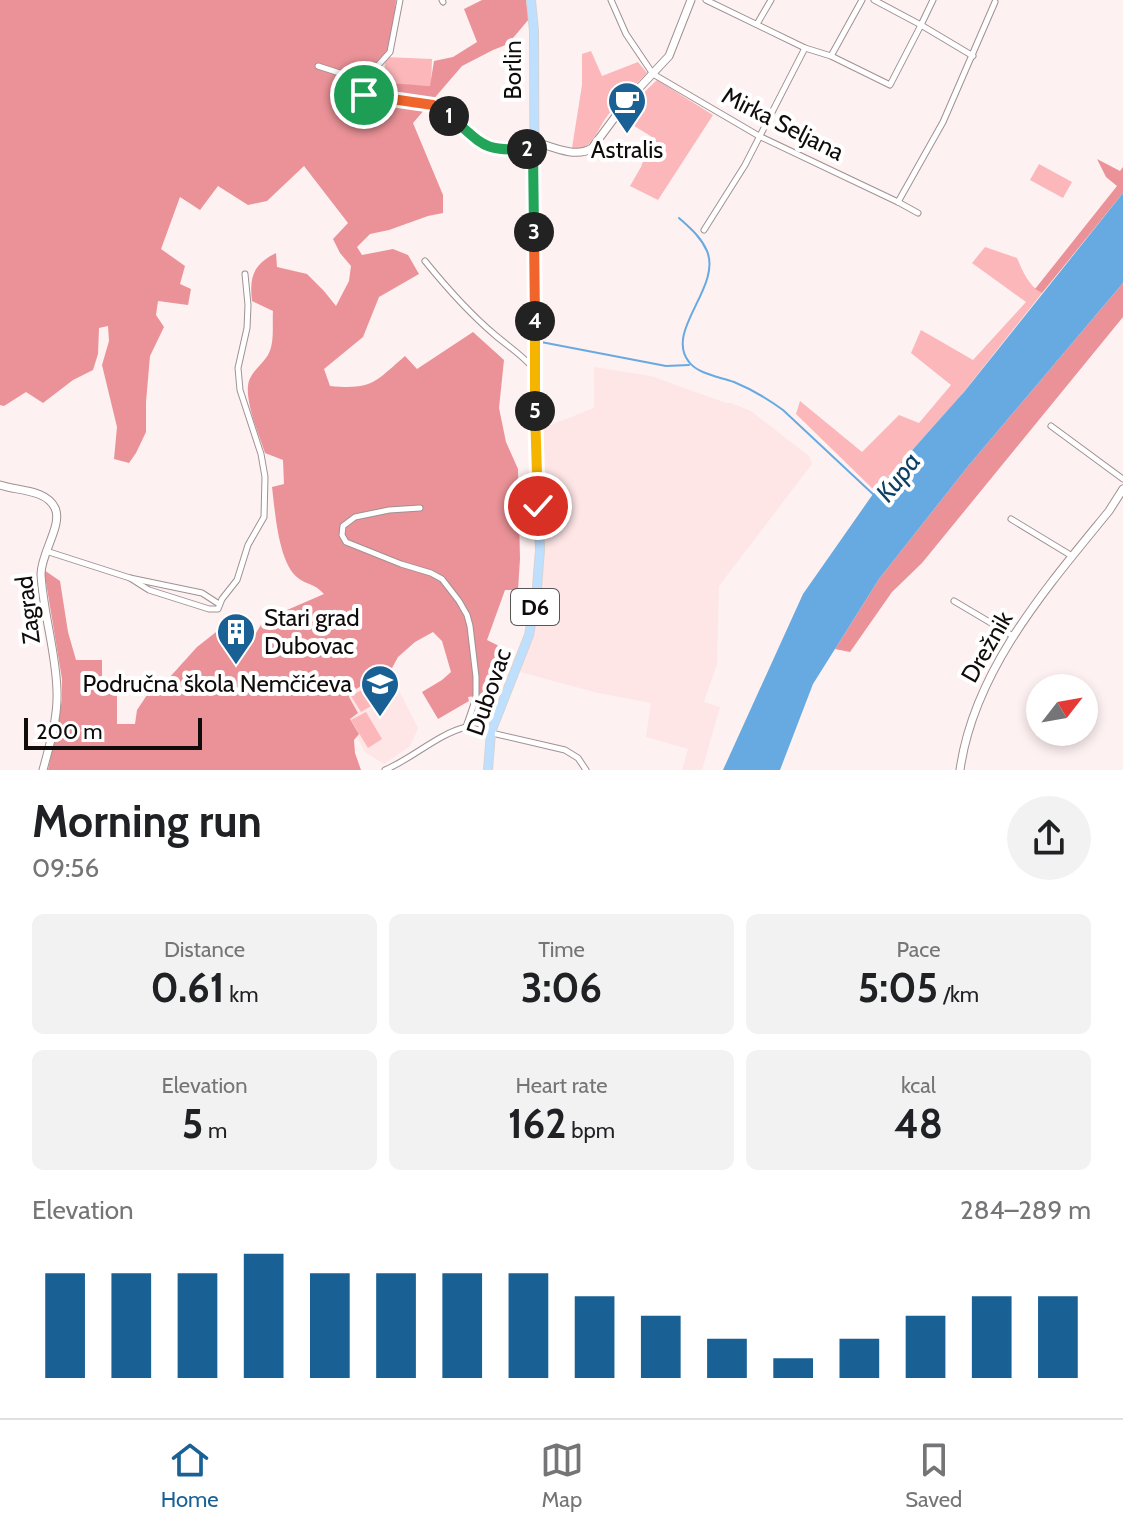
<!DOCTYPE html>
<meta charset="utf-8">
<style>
:root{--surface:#fff;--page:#f2f2f2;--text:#202124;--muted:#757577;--line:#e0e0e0;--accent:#196195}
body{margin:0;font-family:Cabin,sans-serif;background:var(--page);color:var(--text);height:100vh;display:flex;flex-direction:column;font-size:30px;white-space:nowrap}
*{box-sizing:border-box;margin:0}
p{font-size:26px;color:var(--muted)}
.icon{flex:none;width:44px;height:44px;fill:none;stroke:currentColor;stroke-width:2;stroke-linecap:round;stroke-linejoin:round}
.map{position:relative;height:770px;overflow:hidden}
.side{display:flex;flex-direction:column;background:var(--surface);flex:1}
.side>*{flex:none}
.needle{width:52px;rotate:59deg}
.controls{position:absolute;left:1026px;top:674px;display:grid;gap:16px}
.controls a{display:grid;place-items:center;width:72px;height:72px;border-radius:50%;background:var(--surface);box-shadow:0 4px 12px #0003;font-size:40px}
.scale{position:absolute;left:24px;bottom:20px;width:178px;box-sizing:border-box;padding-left:8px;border:4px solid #110c0c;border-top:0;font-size:22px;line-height:28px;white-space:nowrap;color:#110c0c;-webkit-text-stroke:6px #fff;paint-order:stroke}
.pin{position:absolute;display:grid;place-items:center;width:68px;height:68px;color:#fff;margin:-34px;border:4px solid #fff;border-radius:50%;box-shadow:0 2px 8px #0007}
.km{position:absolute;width:40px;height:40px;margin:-20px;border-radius:50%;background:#222;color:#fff;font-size:22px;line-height:40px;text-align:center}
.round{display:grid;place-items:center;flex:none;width:84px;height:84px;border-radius:42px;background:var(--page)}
.head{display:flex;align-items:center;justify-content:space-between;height:136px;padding:0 32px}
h1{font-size:44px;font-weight:700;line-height:60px}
.stats{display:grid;grid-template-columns:repeat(3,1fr);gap:12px;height:136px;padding:8px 32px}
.stats div{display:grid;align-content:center;border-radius:12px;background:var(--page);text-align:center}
.stats b{font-size:40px;font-weight:700}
.stats small{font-size:22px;font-weight:400}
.stats p{font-size:22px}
.chart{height:224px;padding:16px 32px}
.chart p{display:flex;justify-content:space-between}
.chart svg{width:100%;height:144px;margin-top:8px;stroke:var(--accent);stroke-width:6}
.dock{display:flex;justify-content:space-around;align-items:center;height:112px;border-top:2px solid var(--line);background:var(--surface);font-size:22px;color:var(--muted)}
.dock a{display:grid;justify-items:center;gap:4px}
.dock .active{color:var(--accent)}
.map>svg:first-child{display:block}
.built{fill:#fee5e6}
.green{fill:#fcb7ba}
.forest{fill:#ea9297}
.water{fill:#67aae2}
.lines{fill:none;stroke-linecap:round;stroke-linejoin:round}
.stream{stroke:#67aae2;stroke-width:2}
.street-casing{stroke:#a09192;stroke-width:7}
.secondary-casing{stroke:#a09192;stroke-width:9}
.primary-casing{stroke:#d4d3d3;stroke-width:10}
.street{stroke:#fff;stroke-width:5}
.secondary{stroke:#fff;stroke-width:7}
.primary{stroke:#bee0fe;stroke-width:8}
.split-1-casing{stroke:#fff;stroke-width:16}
.split-2-casing{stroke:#fff;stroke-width:16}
.split-3-casing{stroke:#fff;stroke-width:16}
.split-4-casing{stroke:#fff;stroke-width:16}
.split-5-casing{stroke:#fff;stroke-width:16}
.split-6-casing{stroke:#fff;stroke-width:16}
.split-1{stroke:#f0652b;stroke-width:10}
.split-2{stroke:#22a559;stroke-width:10}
.split-3{stroke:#22a559;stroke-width:10}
.split-4{stroke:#f0652b;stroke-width:10}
.split-5{stroke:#f5b400;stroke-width:10}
.split-6{stroke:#f5b400;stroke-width:10}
.labels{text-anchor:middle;stroke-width:8;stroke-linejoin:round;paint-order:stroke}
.shield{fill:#fff;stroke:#585555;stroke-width:2}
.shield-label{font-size:22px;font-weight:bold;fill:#110c0c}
.street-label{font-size:24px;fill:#110c0c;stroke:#fff}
.poi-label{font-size:24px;fill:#110c0c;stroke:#fff}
.water-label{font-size:26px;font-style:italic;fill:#0b3f63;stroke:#fff}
</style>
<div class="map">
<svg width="1123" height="770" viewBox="0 0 1123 770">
<rect width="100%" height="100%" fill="#fef1f1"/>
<g class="built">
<polygon points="594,367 651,376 726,403 731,403 751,411 809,456 812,464 719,586 717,664 704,702 720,707 702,770 682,770 688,749 646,737 651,703 598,693 520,672 536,627 538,430 594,408"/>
<polygon points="390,673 418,728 410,746 384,764 365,752 342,709 343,693"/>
</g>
<g class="green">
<path d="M591,51L602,76L638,62L647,73C634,86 619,99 608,115C598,128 596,141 581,150L572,148L582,85V54Z"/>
<polygon points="385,57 432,59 431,86 384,84"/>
<polygon points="657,80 713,115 658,200 630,186 641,167 652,137 623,119 633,103"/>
<polygon points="1039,164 1072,182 1063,198 1030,180"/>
<path d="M985,247L1017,258C1023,272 1028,285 1042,293L959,398L875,491L796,414L800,401L862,452L899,415L919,423L951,385L911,353L921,330L973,360L1026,302L972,263Z"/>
<polygon points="379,680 388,696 361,712 351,696"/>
<polygon points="366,712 382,739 368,748 351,720"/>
</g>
<g class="forest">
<path d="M0,0H396C394,23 394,54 373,70C369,72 365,73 360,75V81L430,86L434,61L453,57L477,42L464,9L482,0H526L529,19L508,44L493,50L462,66L413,123L443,195V213L428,216L389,230L370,234L357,247L362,255L393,249L408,255L419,274L379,297L363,337L324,369L330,386C372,390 375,382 405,356L417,369L473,332L504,360L499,408L506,442L518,469L520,559L518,590H505L487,640L511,652L501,682L490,678L484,695L468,697L469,701L438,719L422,692L442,680L451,672L442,641L433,632L415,642L398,657L392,668L351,692L349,697L358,713L350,719L359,734L354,740L355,753L361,770H48L59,718L62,699V679L44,570L60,581L68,632L76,660H102V689L117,691V724H135L137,710L151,689L169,678L197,647L225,625L253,638L264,620L324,594C314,583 307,585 298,578C278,563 275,510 272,487L284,484L283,460L265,453C259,435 246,404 248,386C249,373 262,365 268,355C275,343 272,324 273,311L252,301C249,276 254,264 276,253L277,267L307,274L324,291L336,306L349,281L351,266L340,253L333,239L348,223L304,166L267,201L248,205L218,186L200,210L180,197L161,249L185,266L180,284L191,289L188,305L158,301L156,315L164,327L150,356L146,402V432L136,453L129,463L114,459L117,427L102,365L109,341L108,326L99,328L98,354L93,370L73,380L43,403L26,392L4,406L0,405Z"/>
<polygon points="1097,159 1120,171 1123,167 1123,193 1042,293 1035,289 1117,186 1106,177"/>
<polygon points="1123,283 1123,317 922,563 892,592 850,652 835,649 879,579 969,465"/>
</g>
<polygon class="water" points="1123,193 1123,283 969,465 879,579 813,684 780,770 723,770 803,594 873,494 964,392"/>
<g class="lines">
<g class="stream">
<path d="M679,218C690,228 701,237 707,251C722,287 664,331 689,362C698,374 720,377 734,382C751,389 768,399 783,410L875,496"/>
<polyline points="541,342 666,366 689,365"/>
</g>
<defs>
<g id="street">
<polyline points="442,0 443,2"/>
<polyline points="611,0 626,34 653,74 759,136 898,202 943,122 995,2"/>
<polyline points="706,0 805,48 831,56 890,85 921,25 973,56"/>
<polyline points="874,0 921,25 933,0"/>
<polyline points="757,24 771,0"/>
<polyline points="831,56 862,0"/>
<polyline points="318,66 352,77 373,71 390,52 400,0"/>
<polyline points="364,95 433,105 455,121 481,144 489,148 507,150 533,149"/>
<polyline points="898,202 918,213"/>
<polyline points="704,230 745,165 805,48"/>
<path d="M425,261C446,287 469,313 495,335C508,346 522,355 533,368"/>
<polyline points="1051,426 1123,479"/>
<polyline points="420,508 389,510 355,517 343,526 342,535 346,542 401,564 431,573 442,579 459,601 467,615 470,626 476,677 476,698 466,727"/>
<polyline points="1011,519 1072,556"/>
<polyline points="46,551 130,578 202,593 219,604"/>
<polyline points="130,578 149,590 209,609 218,609 222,599 237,580 248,545 264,517 265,477 261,454 240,390 238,368 247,328 248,305 245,274"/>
<polyline points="954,601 1013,636"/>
<path d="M385,770C413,758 438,734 466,727L565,750L578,758L586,770"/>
</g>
<g id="secondary">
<path d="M533,141C550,146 576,159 592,148L627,101L669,56L691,0"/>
<path d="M0,485C17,491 46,489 55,508C63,525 41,553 41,574C43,613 56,651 57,691C58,718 50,744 43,770"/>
<path d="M960,770C974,670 1047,587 1109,511L1123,489"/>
</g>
<polyline id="primary" points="488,770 491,732 529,635 536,599 540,550 534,369 535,329 534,31 531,0"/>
</defs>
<use href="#street" class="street-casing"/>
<use href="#secondary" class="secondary-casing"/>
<use href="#primary" class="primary-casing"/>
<use href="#street" class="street"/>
<use href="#secondary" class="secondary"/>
<use href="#primary" class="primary"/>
</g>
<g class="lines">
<defs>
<polyline id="split-1" points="364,95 433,105 449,116"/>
<path id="split-2" d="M449,116C483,143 480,152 527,149"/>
<polyline id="split-3" points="527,149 533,149 534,232"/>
<polyline id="split-4" points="534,232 535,321"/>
<polyline id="split-5" points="535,411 535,321"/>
<polyline id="split-6" points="535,411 538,506"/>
</defs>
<use href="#split-1" class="split-1-casing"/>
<use href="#split-2" class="split-2-casing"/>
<use href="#split-3" class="split-3-casing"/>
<use href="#split-4" class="split-4-casing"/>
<use href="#split-5" class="split-5-casing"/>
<use href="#split-6" class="split-6-casing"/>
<use href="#split-1" class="split-1"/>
<use href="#split-2" class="split-2"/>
<use href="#split-3" class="split-3"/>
<use href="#split-4" class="split-4"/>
<use href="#split-5" class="split-5"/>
<use href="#split-6" class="split-6"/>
</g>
<defs>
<symbol id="cafe-pin" viewBox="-11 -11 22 30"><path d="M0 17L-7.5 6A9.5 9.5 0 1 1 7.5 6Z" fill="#196195" stroke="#fff"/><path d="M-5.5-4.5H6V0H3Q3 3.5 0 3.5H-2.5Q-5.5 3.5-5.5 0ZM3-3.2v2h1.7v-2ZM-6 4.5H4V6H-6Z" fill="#fff"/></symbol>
<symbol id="building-pin" viewBox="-11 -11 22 30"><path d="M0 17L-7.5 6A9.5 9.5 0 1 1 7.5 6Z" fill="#196195" stroke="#fff"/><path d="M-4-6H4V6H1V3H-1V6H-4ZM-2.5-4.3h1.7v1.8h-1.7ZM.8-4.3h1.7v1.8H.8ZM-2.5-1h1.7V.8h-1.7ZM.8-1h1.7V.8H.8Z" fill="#fff"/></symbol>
<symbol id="school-pin" viewBox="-11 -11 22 30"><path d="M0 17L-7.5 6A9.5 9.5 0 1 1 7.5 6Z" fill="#196195" stroke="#fff"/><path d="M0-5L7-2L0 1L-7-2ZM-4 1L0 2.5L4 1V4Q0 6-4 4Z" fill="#fff"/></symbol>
</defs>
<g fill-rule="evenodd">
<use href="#cafe-pin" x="605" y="79" width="44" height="60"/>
<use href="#building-pin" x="214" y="610" width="44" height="60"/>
<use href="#school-pin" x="358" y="662" width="44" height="60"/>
</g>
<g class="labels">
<rect class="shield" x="511" y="589" width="48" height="36" rx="6"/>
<g class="shield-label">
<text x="535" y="615">D6</text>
</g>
<g class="street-label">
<text transform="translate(513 70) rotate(-90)" y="8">Borlin</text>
<text transform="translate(783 124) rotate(27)" y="8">Mirka Seljana</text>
<text transform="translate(28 610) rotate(-97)" y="8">Zagrad</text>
<text transform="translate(987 647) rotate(-60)" y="8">Drežnik</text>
<text transform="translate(489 692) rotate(-71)" y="8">Dubovac</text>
</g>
<g class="poi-label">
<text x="627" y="158">Astralis</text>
<text x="264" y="626" text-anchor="start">Stari grad<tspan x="264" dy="28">Dubovac</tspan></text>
<text x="352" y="692" text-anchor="end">Područna škola Nemčićeva</text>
</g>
<g class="water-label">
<text transform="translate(898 477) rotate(-52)" y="9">Kupa</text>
</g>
</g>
</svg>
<div class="controls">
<a><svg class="needle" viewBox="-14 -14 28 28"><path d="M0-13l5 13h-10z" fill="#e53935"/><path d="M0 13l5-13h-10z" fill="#757577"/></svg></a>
</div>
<div class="scale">200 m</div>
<div class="pin" style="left:364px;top:95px;background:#1e9e55"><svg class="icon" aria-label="arrive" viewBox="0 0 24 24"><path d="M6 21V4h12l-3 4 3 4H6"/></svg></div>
<div class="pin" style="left:538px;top:506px;background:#d93025"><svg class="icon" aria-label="check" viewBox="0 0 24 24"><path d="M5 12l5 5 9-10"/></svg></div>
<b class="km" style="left:449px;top:116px">1</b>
<b class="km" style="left:527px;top:149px">2</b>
<b class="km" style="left:534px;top:232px">3</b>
<b class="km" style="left:535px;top:321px">4</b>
<b class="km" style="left:535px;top:411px">5</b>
</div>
<section class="side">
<div class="head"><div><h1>Morning run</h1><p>09:56</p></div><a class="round"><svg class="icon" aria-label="share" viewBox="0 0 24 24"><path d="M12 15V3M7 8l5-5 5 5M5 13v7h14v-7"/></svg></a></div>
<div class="stats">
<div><p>Distance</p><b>0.61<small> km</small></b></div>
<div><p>Time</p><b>3:06</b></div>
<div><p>Pace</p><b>5:05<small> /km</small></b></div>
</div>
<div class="stats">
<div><p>Elevation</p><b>5<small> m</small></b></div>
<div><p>Heart rate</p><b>162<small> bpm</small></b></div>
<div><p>kcal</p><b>48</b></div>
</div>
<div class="chart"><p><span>Elevation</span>284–289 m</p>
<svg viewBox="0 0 160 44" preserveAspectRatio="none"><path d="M5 44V12M15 44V12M25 44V12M35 44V6M45 44V12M55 44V12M65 44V12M75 44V12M85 44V19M95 44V25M105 44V32M115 44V38M125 44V32M135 44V25M145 44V19M155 44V19"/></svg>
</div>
</section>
<nav class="dock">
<a class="active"><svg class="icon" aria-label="home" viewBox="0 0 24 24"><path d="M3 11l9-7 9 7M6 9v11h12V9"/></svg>Home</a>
<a><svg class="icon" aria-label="map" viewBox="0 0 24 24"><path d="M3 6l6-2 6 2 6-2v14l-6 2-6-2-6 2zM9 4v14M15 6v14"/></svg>Map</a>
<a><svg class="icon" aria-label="saved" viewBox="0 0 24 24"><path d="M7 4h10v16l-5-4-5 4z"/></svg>Saved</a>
</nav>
